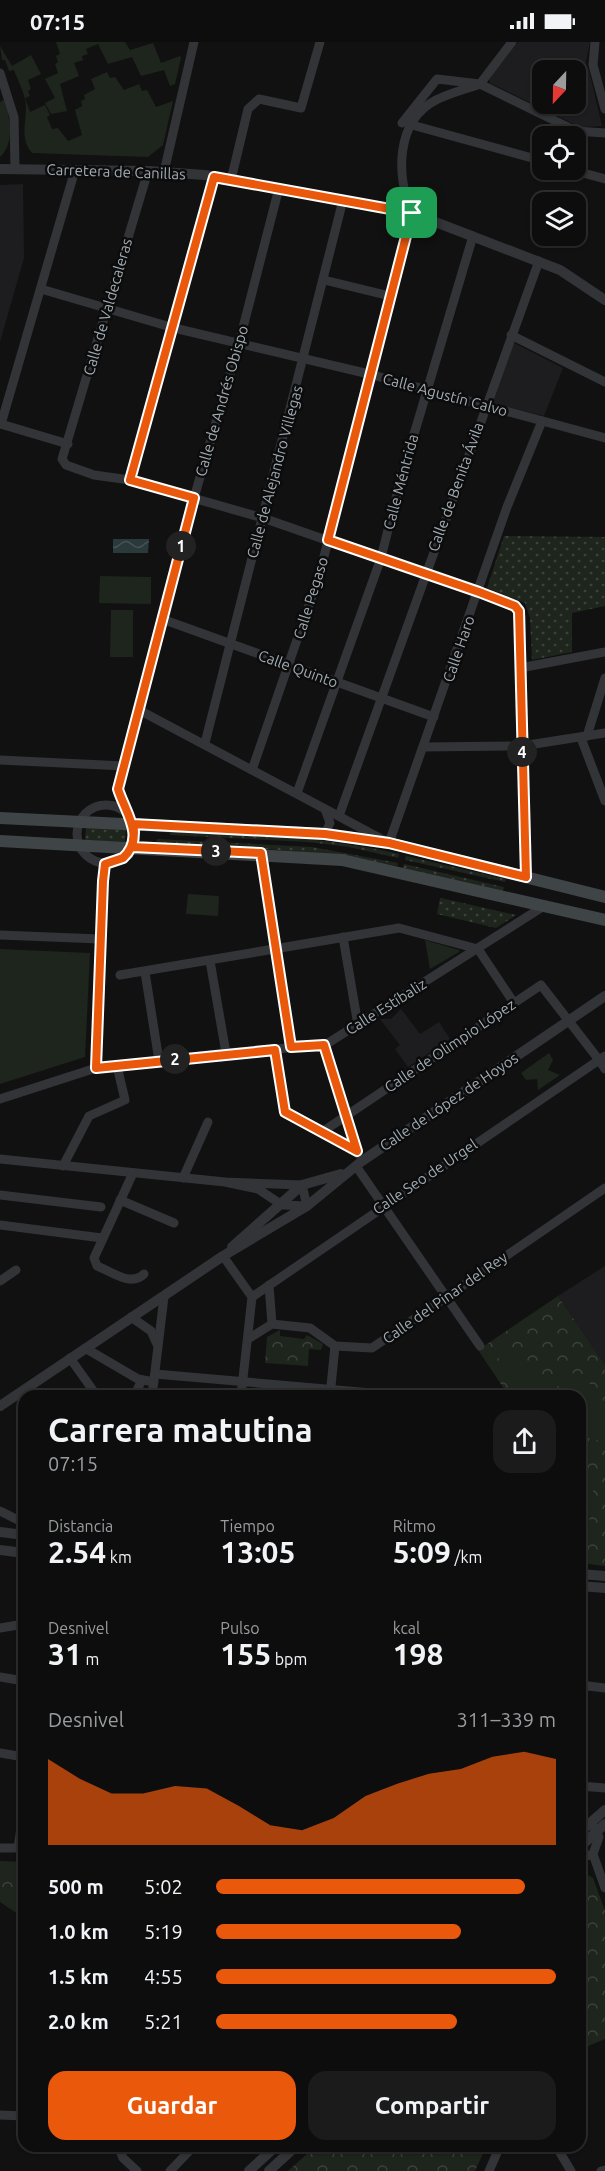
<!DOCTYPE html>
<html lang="es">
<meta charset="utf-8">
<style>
:root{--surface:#0d0d0e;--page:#1b1b1c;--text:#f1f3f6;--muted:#9a9c9e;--line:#2d2d2e;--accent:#ea580c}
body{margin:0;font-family:Ubuntu,sans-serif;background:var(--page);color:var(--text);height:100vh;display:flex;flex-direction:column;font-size:22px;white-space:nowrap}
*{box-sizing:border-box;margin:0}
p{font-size:20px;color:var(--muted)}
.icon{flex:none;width:33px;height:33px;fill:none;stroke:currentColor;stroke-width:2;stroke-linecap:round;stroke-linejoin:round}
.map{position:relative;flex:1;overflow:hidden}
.drawer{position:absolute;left:18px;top:1348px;width:568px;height:762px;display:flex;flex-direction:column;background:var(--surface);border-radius:18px;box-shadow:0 2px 4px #0004,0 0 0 2px var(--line)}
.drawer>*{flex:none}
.needle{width:39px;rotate:202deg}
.tools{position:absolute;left:532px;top:18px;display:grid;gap:12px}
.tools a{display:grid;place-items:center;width:54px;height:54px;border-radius:12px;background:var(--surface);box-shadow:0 2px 4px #0004,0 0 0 2px var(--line);font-size:30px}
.pin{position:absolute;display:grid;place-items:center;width:51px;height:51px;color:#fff;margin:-26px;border-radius:12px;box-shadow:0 3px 9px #0006}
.km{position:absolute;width:30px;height:30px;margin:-15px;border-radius:50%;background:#222;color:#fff;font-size:16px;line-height:30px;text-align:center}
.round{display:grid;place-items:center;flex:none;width:63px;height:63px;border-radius:18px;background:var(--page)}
.headline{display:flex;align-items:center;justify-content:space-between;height:102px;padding:0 30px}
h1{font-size:33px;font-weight:700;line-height:45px}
.stats{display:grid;grid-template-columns:repeat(3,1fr);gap:9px;height:102px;padding:6px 30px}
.stats div{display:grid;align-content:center}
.stats b{font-size:30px;font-weight:700}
.stats small{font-size:16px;font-weight:400}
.stats p{font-size:16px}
.chart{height:168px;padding:12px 30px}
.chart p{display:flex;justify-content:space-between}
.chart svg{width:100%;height:108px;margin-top:6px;fill:var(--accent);opacity:.7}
.cta{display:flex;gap:12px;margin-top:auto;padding:12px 30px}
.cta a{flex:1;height:69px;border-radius:18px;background:var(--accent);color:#fff;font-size:24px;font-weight:700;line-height:69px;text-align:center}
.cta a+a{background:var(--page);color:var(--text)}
ul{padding:0 30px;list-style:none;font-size:20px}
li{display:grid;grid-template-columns:96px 72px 1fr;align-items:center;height:45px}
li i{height:15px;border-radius:8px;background:var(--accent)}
.status{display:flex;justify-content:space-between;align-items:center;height:42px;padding:0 30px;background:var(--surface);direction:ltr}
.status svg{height:16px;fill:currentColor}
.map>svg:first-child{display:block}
.built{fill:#1d1d1f;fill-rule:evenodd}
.grass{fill:url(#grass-dots)}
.park{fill:url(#park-crowns)}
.garden{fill:#1e251d}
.water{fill:url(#water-waves)}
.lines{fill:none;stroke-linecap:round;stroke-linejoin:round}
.minor{stroke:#323437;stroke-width:9}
.tertiary{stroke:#323437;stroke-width:10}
.secondary{stroke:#3f4447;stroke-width:12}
.route-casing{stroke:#fff;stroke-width:12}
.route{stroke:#ea580c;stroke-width:8}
.labels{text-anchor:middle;stroke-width:5;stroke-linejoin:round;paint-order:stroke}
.street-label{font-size:15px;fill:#a1acb3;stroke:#0c0c0d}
</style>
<div class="status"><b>07:15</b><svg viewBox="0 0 49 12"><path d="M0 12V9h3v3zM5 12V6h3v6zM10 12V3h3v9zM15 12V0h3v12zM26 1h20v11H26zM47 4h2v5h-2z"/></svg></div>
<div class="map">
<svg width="605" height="2129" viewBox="0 0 605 2129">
<defs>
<pattern id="grass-dots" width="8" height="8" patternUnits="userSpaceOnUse" patternTransform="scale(1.5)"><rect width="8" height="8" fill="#1e251d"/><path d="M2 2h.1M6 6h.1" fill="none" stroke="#3c423b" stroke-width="1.8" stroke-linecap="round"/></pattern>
<pattern id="park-crowns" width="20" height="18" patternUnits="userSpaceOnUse" patternTransform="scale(1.5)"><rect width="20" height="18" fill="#1e251d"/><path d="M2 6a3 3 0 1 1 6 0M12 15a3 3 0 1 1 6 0" fill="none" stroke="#3c423b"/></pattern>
<pattern id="water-waves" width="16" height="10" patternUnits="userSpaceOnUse" patternTransform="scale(1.5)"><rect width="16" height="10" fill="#2a393b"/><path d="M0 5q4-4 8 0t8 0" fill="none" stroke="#465355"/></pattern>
</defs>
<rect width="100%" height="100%" fill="#111112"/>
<g class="built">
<path d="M518,0H590L585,24L589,28L602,84L580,85L490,41L489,37ZM543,28H576V62H543Z"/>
<polygon points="23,142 24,216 0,300 0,143"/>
<polygon points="514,301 563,326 544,374 492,361"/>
<polygon points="401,967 420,992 439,980 450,997 408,1025 395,1007 400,1003 380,977 391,977"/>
<polygon points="605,1224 605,1323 558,1254"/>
</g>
<g class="grass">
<polygon points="504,494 605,495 605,564 572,571 572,610 532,618 530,576 525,561 487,546"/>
<polygon points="86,785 126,787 125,800 85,798"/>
<path d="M170,789C248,792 323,794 399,812L398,816L349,805L309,800L170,793Z"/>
<path d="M157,797L312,805L398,821L397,824C314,807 240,805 156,802Z"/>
<polygon points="406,814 506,837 505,840 405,818"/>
<polygon points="404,822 504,845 503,849 403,826"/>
<polygon points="440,856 441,856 516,873 496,886 437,872"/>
</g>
<g class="park">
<polygon points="558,1254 605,1323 605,1524 581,1521 580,1354 509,1354 478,1308"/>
<polygon points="280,1288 280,1294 304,1297 307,1293 323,1302 321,1308 309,1307 308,1324 265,1321 267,1295"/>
<polygon points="0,1819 24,1820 24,1876 0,1860"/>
<polygon points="581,1829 593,1836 605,1869 605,1997 581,2007"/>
<polygon points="316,2104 486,2104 486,2105 475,2129 288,2129"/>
</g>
<g class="garden">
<polygon points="56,0 125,0 130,8 153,1 161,21 180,14 181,16 175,42 170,44 164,28 141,34 132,15 108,22 98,2 86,7 88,12 82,14 83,18 74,21 79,34 60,42 67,69 51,72 45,61 55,56 45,37 58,31 55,22 58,20 56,14 60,12"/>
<path d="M0,4L12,24L31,13L41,32L28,38L31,47L28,49L30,54L25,56L30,70L45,63L50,73L47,75L52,87L58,86L68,99L82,93L75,68L82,64L81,59L85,57L84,53L95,47L91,37L107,30L110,36L115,35L124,48L139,42L142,49L147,48L156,65L173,59L163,103L148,115L32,111C20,97 26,81 26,65C26,53 18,39 14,28L9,29L5,18H2Z"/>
<path d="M5,57C9,75 16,101 0,115V60Z"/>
<polygon points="100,534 151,535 151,562 99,561"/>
<polygon points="111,568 133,568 133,615 110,615"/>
<polygon points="188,852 219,854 218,874 186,872"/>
<polygon points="425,898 459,908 459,910 430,927"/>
<polygon points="0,907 90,911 85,1015 0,1042"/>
<polygon points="549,1011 553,1018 548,1028 560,1033 538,1048 537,1037 526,1038 521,1031"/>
<path d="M491,1305C530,1308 520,1327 542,1341L561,1332L572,1331L585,1336L605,1361V1395L592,1400L581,1382L580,1354H569L566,1346L554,1343L549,1347L547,1354H524Z"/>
<polygon points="580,1404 594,1441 588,1489 581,1488 585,1446 581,1440"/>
</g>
<polygon class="water" points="113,497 149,497 148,511 113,511"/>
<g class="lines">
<g class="minor">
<polyline points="595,0 593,23 605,67"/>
<polyline points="0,31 14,75 15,127"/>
<polyline points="402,81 437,37 480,42 512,0"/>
<polyline points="412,83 543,119"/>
<polyline points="572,128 605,137"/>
<polyline points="148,129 62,417 66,423 94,433 130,438 263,476 515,564 521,575 526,835"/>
<polyline points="164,130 194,0"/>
<polyline points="231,138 248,67 259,57 301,66 320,0"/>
<polyline points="324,238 390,254"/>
<polyline points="41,247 174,286 369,332 605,396"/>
<polyline points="511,293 605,340"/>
<polyline points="68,402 1,382 75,128"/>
<polyline points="130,438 214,135"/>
<polyline points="162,577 434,675"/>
<polyline points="520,626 605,610"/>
<polyline points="139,668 389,801 507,465 542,379"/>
<polyline points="587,694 605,636"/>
<polyline points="581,696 605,759"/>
<polyline points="205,701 343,158"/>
<polyline points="424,705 522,704 605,691"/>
<polyline points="0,718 124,724"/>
<path d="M252,728L319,534L412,171C396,135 395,79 436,58C450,51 466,47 480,42L576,89L605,91"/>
<polyline points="297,751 381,516 401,436 473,194"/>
<circle cx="106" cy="792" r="29"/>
<polyline points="325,767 330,781 325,792"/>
<polyline points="126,771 118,747 194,456 239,301 279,146"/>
<polyline points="339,774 539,219"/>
<polyline points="261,811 291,1005"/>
<polyline points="0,893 100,897"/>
<polyline points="343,895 358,983"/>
<polyline points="478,907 514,961"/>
<polyline points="210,919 226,1011"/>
<polyline points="145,930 159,1019"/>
<polyline points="120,933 399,886 478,907"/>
<polyline points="325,1003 358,1112"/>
<polyline points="275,1008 285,1070 357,1109"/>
<polyline points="605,1014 599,1018 605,1027"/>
<polyline points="96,1026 105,822"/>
<polyline points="0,1057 96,1026 226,1011 325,1003 544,864"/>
<polyline points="0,1117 225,1140 302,1143 307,1164 282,1163 258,1147 225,1140"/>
<polyline points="63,1124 89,1074 125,1058 117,1024"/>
<polyline points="356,1124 480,1304"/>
<path d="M133,1131L94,1216L97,1224C112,1230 131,1245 144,1232"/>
<polyline points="183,1136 208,1080"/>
<polyline points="0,1153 101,1165"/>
<polyline points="120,1158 174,1181"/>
<polyline points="0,1183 102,1196"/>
<polyline points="223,1214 252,1255 241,1354"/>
<polyline points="0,1239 16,1228"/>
<polyline points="269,1243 272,1282"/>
<polyline points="252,1255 599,1018 541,943 322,1090"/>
<polyline points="131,1275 151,1289 157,1302"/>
<polyline points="272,1282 310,1286 335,1304 372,1306 605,1146"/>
<polyline points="248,1297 272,1282"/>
<polyline points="85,1306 138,1337 154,1340"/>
<polyline points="70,1316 97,1354"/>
<polyline points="155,1332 406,1354"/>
<polyline points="134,1354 142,1338"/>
<polyline points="152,1354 164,1255"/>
<polyline points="330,1354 335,1304"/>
<polyline points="0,1469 24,1481"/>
<polyline points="580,1571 584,1544"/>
<polyline points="0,1586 24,1582"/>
<polyline points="0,1635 24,1639"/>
<polyline points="580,1643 605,1646"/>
<polyline points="0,1711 24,1715"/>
<polyline points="580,1744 605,1746"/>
<polyline points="580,1779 594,1785 599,1795 593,1812 580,1816"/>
<polyline points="0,1806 22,1806"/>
<polyline points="18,1806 24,1766"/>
<polyline points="593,1812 605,1846"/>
<polyline points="0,2073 24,2074"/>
<polyline points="118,2104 123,2116 137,2129"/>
<polyline points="556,2104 571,2129"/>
<polyline points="170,2129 194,2104"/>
<polyline points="489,2129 500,2104"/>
<polyline points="601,2129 605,2128"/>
</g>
<g class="tertiary">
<polyline points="0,127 148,129 205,133 412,171 560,228 605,258"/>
<polyline points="232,1205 302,1143 341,1132"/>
<polyline points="0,1364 223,1214 307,1164 362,1119 605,954"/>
<polyline points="0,1490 24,1493"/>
<polyline points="0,1508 24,1511"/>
<polyline points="580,1532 605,1534"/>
<polyline points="580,1544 605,1546"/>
<polyline points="580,1790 605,1768"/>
<polyline points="580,1805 605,1782"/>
<polyline points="249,2129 276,2104"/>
<polyline points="269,2129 296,2104"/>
</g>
<g class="secondary">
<polyline points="0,776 325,792 389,801 605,855"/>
<polyline points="0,799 342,818 605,878"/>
</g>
</g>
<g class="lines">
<defs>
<path id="route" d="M412,171L214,135L130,438L194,456L118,747C125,770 146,795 123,816L105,822L103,839L96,1026L275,1008L285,1070L357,1109L324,1003L291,1005L261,811L132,805C134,797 135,790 133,782L325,792L389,801L526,835L519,569L515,564L479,550L328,498L412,171"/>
</defs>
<use href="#route" class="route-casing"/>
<use href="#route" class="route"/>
</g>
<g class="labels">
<g class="street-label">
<text transform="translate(116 130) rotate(2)" y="5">Carretera de Canillas</text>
<text transform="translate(108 265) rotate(-74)" y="5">Calle de Valdecaleras</text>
<text transform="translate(445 353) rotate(15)" y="5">Calle Agustín Calvo</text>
<text transform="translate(222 359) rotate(-74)" y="5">Calle de Andrés Obispo</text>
<text transform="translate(275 430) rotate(-75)" y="5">Calle de Alejandro Villegas</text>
<text transform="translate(401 440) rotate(-75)" y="5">Calle Méntrida</text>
<text transform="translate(456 445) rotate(-70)" y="5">Calle de Benita Ávila</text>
<text transform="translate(311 556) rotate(-73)" y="5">Calle Pegaso</text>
<text transform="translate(459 607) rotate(-71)" y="5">Calle Haro</text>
<text transform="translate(298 627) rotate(20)" y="5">Calle Quinto</text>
<text transform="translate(386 965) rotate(-32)" y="5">Calle Estíbaliz</text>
<text transform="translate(450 1004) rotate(-34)" y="5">Calle de Olimpio López</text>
<text transform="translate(449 1060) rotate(-34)" y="5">Calle de López de Hoyos</text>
<text transform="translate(425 1135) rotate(-34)" y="5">Calle Seo de Urgel</text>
<text transform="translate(445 1256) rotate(-35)" y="5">Calle del Pinar del Rey</text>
</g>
</g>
</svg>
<div class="tools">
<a><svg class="needle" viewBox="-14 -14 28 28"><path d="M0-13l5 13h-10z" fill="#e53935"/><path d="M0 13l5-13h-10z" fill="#9a9c9e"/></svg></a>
<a><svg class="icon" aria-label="locate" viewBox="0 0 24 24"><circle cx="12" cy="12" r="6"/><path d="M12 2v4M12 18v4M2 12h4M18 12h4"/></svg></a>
<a><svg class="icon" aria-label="layers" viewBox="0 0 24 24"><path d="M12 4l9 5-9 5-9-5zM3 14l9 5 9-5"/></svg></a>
</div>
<div class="pin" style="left:412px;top:171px;background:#1e9e55"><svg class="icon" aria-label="arrive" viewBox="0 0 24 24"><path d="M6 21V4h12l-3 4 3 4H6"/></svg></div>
<b class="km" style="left:181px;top:504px">1</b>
<b class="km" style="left:175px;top:1017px">2</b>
<b class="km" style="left:216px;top:809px">3</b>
<b class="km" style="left:522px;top:710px">4</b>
<section class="drawer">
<div class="headline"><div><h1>Carrera matutina</h1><p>07:15</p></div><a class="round"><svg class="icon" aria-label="share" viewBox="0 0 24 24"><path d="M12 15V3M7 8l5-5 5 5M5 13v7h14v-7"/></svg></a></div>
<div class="stats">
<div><p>Distancia</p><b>2.54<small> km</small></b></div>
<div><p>Tiempo</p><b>13:05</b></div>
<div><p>Ritmo</p><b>5:09<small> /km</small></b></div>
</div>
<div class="stats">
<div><p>Desnivel</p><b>31<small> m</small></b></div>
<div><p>Pulso</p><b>155<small> bpm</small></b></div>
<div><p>kcal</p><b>198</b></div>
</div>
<div class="chart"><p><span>Desnivel</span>311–339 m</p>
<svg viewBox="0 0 160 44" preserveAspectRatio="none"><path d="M0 44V9L10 17L20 23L30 23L40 20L50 21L60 28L70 36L80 38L90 33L100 24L110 19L120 15L130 13L140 8L150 6L160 9V44z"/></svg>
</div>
<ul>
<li><b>500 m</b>5:02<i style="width:91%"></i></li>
<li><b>1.0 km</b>5:19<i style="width:72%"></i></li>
<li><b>1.5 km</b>4:55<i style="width:100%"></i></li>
<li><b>2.0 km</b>5:21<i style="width:71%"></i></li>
</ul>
<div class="cta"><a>Guardar</a><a>Compartir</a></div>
</section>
</div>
